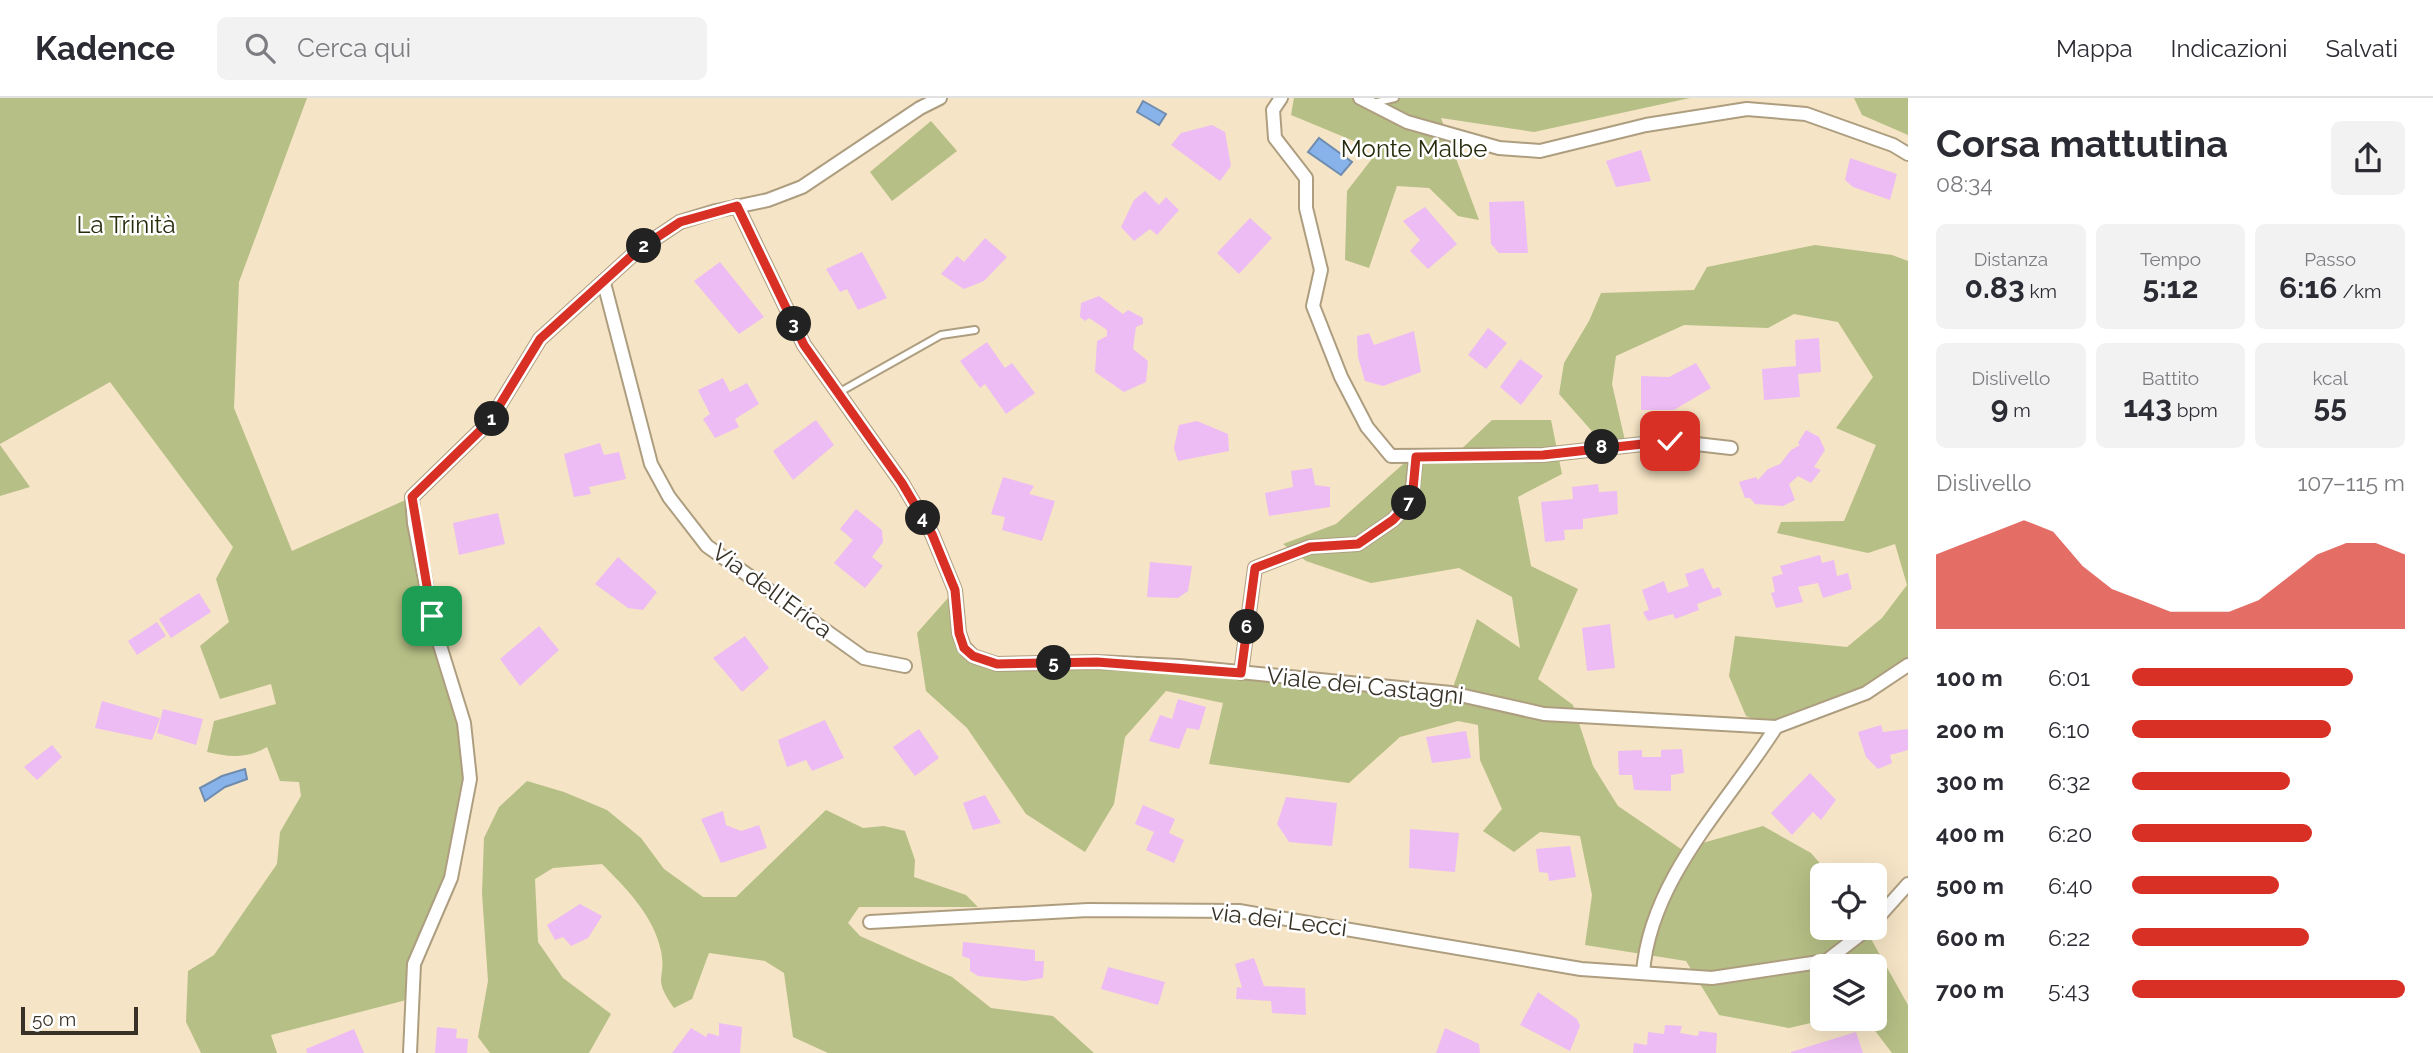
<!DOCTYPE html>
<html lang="it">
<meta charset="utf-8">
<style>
:root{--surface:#fff;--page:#f2f2f3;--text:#2b2b33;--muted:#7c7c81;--line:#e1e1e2;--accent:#d93025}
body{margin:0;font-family:Raleway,sans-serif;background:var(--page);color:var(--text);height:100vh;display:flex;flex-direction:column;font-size:26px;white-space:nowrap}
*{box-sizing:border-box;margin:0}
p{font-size:23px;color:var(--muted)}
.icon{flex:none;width:38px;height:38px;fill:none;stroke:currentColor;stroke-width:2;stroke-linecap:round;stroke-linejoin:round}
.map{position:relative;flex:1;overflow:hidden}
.details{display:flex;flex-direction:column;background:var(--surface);width:525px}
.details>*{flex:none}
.fabs{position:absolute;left:1810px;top:765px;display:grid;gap:14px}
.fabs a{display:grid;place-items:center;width:77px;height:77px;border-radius:10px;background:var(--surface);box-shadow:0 7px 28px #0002;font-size:35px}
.scale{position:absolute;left:21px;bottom:18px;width:117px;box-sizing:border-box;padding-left:7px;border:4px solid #383226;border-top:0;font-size:19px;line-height:24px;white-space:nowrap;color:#383226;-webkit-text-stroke:5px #fff;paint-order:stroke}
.pin{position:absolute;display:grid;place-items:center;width:60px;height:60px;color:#fff;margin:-30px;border-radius:14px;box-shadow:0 4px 10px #0006}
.km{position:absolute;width:35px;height:35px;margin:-18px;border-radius:50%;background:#222;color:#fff;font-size:19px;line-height:35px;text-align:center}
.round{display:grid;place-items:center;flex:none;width:74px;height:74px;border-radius:10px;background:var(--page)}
.head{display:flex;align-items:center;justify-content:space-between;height:119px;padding:0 28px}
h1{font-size:38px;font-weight:700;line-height:52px}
.stats{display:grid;grid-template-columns:repeat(3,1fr);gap:10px;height:119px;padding:7px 28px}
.stats div{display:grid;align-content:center;border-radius:10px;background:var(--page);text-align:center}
.stats b{font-size:30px;font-weight:700}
.stats small{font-size:19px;font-weight:400}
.stats p{font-size:19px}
.chart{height:196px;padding:14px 28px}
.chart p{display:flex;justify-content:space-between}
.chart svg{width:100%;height:126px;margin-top:7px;fill:var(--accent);opacity:.7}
ul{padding:0 28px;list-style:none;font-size:23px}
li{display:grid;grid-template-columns:112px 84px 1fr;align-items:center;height:52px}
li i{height:18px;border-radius:9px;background:var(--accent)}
header{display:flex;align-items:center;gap:42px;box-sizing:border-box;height:98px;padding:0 35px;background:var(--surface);border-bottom:2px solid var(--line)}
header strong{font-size:33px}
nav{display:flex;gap:38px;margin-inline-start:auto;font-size:24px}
.search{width:490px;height:63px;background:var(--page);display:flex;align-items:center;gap:18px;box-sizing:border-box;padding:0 24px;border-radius:10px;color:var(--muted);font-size:26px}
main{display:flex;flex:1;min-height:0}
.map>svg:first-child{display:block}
.green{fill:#b6bf85}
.water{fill:#87b3ea;stroke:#6f8caf;stroke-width:2}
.building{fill:#eebcf4}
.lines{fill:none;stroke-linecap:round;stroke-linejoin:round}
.lane-casing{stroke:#ae9e80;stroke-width:10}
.street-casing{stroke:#ae9e80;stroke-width:16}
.lane{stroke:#fff;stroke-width:6}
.street{stroke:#fff;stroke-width:12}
.route-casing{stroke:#fff;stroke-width:14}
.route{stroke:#d93025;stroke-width:9}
.labels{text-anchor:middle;stroke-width:5;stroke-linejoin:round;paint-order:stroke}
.park-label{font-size:24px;fill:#282c0d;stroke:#fff}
.street-label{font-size:24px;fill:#383226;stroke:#fff}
</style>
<header>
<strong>Kadence</strong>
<div class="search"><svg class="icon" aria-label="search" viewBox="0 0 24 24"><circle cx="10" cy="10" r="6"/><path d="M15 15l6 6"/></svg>Cerca qui</div>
<nav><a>Mappa</a><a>Indicazioni</a><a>Salvati</a></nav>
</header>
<main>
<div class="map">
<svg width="1908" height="955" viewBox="0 0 1908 955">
<rect width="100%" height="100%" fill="#f5e4c5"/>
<g class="green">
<path d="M0,0H307L239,184L234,310L292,453L412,399L432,518L464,625L468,688L451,780L414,866V900L271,937L277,955H201L186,924L188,873L214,857L277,766L280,734L301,698L299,684L280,683L267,649C247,661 229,659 207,654L214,623L276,606L271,586L220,601L200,548L229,524L216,481L233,449L110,284L0,346Z"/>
<polygon points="1294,0 1690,0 1534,34 1441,20 1479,122 1458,118 1429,90 1397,88 1369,170 1345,162 1347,93 1378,53 1291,17"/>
<polygon points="1854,0 1908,0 1908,37 1862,17"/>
<polygon points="931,23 957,53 892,103 870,74"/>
<polygon points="1815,147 1892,157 1908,163 1908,567 1897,576 1776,629 1746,618 1729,578 1735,538 1847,549 1882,520 1907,487 1895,446 1868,455 1777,435 1781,424 1844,423 1876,347 1836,330 1873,279 1838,224 1794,216 1768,230 1684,227 1616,258 1612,286 1626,347 1606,349 1559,296 1564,265 1589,223 1601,195 1694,192 1707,169"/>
<polygon points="1492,322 1551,322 1562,376 1518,399 1531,468 1578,491 1538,581 1573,607 1593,668 1618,708 1681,751 1763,728 1811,755 1830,777 1822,777 1822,830 1868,830 1866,832 1908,907 1908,955 1892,955 1866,921 1874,920 1874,868 1822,868 1822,920 1828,921 1789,930 1719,917 1686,863 1585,847 1592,797 1580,738 1540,734 1514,754 1483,733 1502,711 1480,662 1478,627 1458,623 1400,639 1349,685 1209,666 1223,605 1166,593 1125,639 1114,706 1085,754 1026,716 967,630 926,593 917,535 955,492 964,549 997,566 1097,564 1451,595 1477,521 1520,550 1512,499 1459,470 1371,485 1306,463 1283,446 1336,426 1411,359 1453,359"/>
<polygon points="0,347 30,389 0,398"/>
<path d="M527,683L564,694L607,712L641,740L664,771L703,799H736L826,712L863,730L884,728L905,733L915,762L914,779L966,797L978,809H859L848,825L860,838L952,879L991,910L1053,918L1094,955H828L793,939L784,875L765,863L709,855L692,901L674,910C651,878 667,883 661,853C654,818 626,790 602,766L553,770L535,781L538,844L563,880L611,916L589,955H490L478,939L488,883L482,795L484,740L499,709Z"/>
</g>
<g class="water">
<polygon points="1143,3 1166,16 1159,27 1137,14"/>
<polygon points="1319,40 1352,64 1341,77 1308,54"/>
<polygon points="245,671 247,681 225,689 205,703 200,690 222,678"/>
</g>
<g class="building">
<polygon points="1212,27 1225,34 1231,68 1220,83 1171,47 1181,35"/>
<polygon points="1641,52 1651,83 1616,89 1606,63"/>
<polygon points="1850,60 1897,76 1890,102 1853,89 1845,82"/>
<polygon points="1145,93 1159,107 1166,99 1179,112 1157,137 1150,131 1134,143 1121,129 1134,102"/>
<polygon points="1524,103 1528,155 1499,155 1491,146 1489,104"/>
<polygon points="1425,109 1457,146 1428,171 1410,153 1420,142 1403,123"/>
<polygon points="1250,120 1272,140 1239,176 1217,155"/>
<polygon points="985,140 1007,159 984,183 964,191 941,176 957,158 964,164"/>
<polygon points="862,154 887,200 858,212 847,191 840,194 826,171"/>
<polygon points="720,164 764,219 739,236 694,183"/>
<polygon points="1099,198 1123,216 1128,212 1143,220 1143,226 1136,229 1133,251 1148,263 1146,284 1124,294 1095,274 1097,243 1107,238 1107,232 1089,220 1085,223 1080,219 1081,205"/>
<polygon points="1488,230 1507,245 1486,271 1468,257"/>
<polygon points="1414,233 1421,274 1383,288 1365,283 1358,259 1357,238 1369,235 1374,247"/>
<polygon points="1819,240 1821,274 1798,276 1800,299 1764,302 1762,271 1796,268 1795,242"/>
<polygon points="987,244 1005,270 1012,265 1035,295 1006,316 985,286 980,290 960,263"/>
<polygon points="1520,261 1543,278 1521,307 1500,289"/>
<polygon points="1696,265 1711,290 1674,312 1641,312 1641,278 1669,279"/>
<polygon points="723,280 730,294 747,285 759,306 735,321 739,329 715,340 703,321 710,316 698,292"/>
<polygon points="816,322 834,347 793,382 773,353"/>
<polygon points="1197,323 1228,336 1229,353 1178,363 1174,350 1179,327"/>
<polygon points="1806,332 1819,339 1825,352 1814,369 1821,372 1811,385 1798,378 1789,386 1795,402 1783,408 1755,406 1750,400 1745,400 1739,384 1756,379 1758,382 1768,371 1780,366 1791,352 1800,347 1798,345"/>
<polygon points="600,345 604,357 619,354 626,381 589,389 591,396 574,399 564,356"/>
<polygon points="1312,370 1315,387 1330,389 1330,409 1269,418 1265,395 1293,389 1291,373"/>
<polygon points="1003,379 1034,388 1029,396 1055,403 1042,443 1002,432 1005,419 991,416"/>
<polygon points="1598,386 1599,394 1617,393 1618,416 1583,421 1583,431 1564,432 1565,442 1545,444 1541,404 1573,401 1572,389"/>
<polygon points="856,411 882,432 883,444 872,459 883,468 865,490 834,465 853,442 840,431"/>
<polygon points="498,415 505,446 459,457 453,425"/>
<polygon points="1820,457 1822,465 1834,462 1837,478 1848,475 1852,491 1823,500 1818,485 1798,489 1803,504 1776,510 1771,495 1775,494 1772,479 1783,476 1780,468"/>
<polygon points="618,459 657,494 643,512 628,510 595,486"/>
<polygon points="1150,464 1192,468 1188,493 1178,500 1147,499"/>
<polygon points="1703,470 1713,491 1719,489 1722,497 1697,506 1699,512 1675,521 1673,516 1648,523 1643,514 1649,512 1642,492 1664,483 1668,495 1689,488 1685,476"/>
<polygon points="199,495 211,514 171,540 159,521"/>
<polygon points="157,524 166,538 137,557 128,543"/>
<polygon points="1610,526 1615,570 1587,573 1582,530"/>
<polygon points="539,528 559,552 520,588 500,561"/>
<polygon points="745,538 769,570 742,594 713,560"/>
<polygon points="1178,601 1206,609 1199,632 1187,630 1179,651 1149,643 1160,617 1172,621"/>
<polygon points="102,603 160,620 152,642 95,630"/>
<polygon points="163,611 203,621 196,647 157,635"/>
<polygon points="825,622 844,660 812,673 806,662 787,669 778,642"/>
<polygon points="1881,627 1883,634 1908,631 1908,652 1890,657 1892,665 1878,671 1866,659 1858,634"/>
<polygon points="919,631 939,660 915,678 893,649"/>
<polygon points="1466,633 1471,660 1432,665 1426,639"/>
<polygon points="52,647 62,659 37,682 24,669"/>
<polygon points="1682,651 1684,675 1671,677 1671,693 1634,692 1632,677 1619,677 1618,653 1642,652 1642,659 1661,659 1661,652"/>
<polygon points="1810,675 1836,702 1821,722 1813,714 1792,737 1771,715"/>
<polygon points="985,697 1001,725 973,732 963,705"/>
<polygon points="1286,699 1337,705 1332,748 1289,744 1277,726"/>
<polygon points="1143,707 1175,721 1169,735 1184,742 1174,765 1146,752 1154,734 1135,726"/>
<polygon points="723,713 726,727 741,733 759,727 767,750 721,765 701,721"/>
<polygon points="1410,731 1459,735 1455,774 1409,770"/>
<polygon points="1570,748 1576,779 1549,783 1548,775 1539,774 1536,751"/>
<polygon points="580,806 602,818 588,840 571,848 563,839 555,842 547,827"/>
<polygon points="963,844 1035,852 1035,863 1044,863 1043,880 1025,883 978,878 970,873 970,861 962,858"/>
<polygon points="1254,860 1264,888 1305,890 1306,917 1272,915 1271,903 1236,901 1237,889 1242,890 1235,866"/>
<polygon points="1108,869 1165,884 1158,907 1101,891"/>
<polygon points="1538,894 1577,921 1580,928 1570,953 1520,927"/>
<polygon points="719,925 742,929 740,955 672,955 691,930 706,939 708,935 719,938"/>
<polygon points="1665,927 1682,928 1680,935 1698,938 1699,933 1717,935 1716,955 1633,955 1634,945 1647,947 1648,934 1664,936"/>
<polygon points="437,929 457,931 456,940 468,941 467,955 435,955"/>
<polygon points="1445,930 1479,946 1480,955 1436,955"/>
<polygon points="354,931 364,955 307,955 306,951"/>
<polygon points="1856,934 1863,955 1791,955 1791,954"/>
</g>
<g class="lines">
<defs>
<g id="lane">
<polyline points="1373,5 1395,0"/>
<polyline points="838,295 941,237 975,232"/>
</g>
<g id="street">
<polyline points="1281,0 1273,12 1275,40 1306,80 1306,110 1321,172 1313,208 1341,279 1367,329 1391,358 1543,357 1670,343 1731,350"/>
<polyline points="1360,0 1407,24 1499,50 1540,53 1646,27 1747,11 1806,16 1893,47 1908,56"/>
<path d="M737,108L804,247L902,385L932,436L955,492L959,535L964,549L973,558L997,566L1097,564L1179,568L1451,595L1544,616L1776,629C1728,705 1650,781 1643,875"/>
<polyline points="604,185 651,366 669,399 707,448 864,560 905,568"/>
<polyline points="1241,575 1255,470 1309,449 1358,446 1393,422 1411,402 1416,359"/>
<polyline points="1776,629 1866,595 1908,567"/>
<polyline points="870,824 1088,812 1239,813 1581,871 1712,880 1826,863 1869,830"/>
<polyline points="1874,824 1908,786"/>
<polyline points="410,955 414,866 451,780 470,681 464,625 434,528 414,425 412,399 490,323 540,241 638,152 680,124 716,113 768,102 802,89 920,10 940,0"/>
</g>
</defs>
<use href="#lane" class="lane-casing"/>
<use href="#street" class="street-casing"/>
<use href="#lane" class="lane"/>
<use href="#street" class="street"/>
</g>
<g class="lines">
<defs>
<polyline id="route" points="432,518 412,399 490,323 540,241 638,152 680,124 737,108 804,247 902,385 932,436 955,492 959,535 964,550 973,558 997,566 1097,564 1241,575 1255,470 1310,449 1358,446 1393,422 1412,402 1416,359 1543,357 1670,343"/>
</defs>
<use href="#route" class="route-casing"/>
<use href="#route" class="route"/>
</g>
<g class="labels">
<g class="park-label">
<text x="1414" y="59">Monte Malbe</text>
<text x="126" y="135">La Trinità</text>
</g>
<g class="street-label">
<text transform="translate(772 493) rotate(36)" y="8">Via dell'Erica</text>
<text transform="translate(1365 588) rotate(6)" y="8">Viale dei Castagni</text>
<text transform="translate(1279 822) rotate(7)" y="8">via dei Lecci</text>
</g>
</g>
</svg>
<div class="fabs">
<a><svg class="icon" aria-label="locate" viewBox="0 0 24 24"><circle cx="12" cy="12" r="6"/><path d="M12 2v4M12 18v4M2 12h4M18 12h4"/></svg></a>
<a><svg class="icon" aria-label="layers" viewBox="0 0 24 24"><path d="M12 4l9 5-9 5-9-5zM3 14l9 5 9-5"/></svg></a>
</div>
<div class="scale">50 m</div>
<div class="pin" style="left:432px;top:518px;background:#1e9e55"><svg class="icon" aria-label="arrive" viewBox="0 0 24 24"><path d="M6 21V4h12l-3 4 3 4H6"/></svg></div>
<div class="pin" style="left:1670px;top:343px;background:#d93025"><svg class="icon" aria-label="check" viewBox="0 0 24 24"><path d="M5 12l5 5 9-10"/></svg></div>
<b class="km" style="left:492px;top:321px">1</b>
<b class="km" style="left:644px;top:148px">2</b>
<b class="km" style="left:794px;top:226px">3</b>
<b class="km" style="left:923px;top:420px">4</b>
<b class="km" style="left:1054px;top:565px">5</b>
<b class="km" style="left:1247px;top:529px">6</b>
<b class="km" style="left:1409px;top:405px">7</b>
<b class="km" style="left:1602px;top:349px">8</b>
</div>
<section class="details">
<div class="head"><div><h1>Corsa mattutina</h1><p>08:34</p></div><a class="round"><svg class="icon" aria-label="share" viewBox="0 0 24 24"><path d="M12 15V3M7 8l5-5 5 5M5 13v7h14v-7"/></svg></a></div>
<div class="stats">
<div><p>Distanza</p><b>0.83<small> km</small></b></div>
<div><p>Tempo</p><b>5:12</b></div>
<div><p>Passo</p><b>6:16<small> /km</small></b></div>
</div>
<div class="stats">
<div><p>Dislivello</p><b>9<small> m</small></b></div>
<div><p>Battito</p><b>143<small> bpm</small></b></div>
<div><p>kcal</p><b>55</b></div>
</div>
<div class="chart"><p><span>Dislivello</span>107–115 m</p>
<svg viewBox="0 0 160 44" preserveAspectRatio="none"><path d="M0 44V18L10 14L20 10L30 6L40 10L50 22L60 30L70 34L80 38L90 38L100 38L110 34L120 26L130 18L140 14L150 14L160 18V44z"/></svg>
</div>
<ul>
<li><b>100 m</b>6:01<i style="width:81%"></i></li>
<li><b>200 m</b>6:10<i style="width:73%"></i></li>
<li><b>300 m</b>6:32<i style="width:58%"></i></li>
<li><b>400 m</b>6:20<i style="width:66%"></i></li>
<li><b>500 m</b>6:40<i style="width:54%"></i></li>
<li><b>600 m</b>6:22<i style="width:65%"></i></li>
<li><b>700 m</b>5:43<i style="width:100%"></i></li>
</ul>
</section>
</main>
